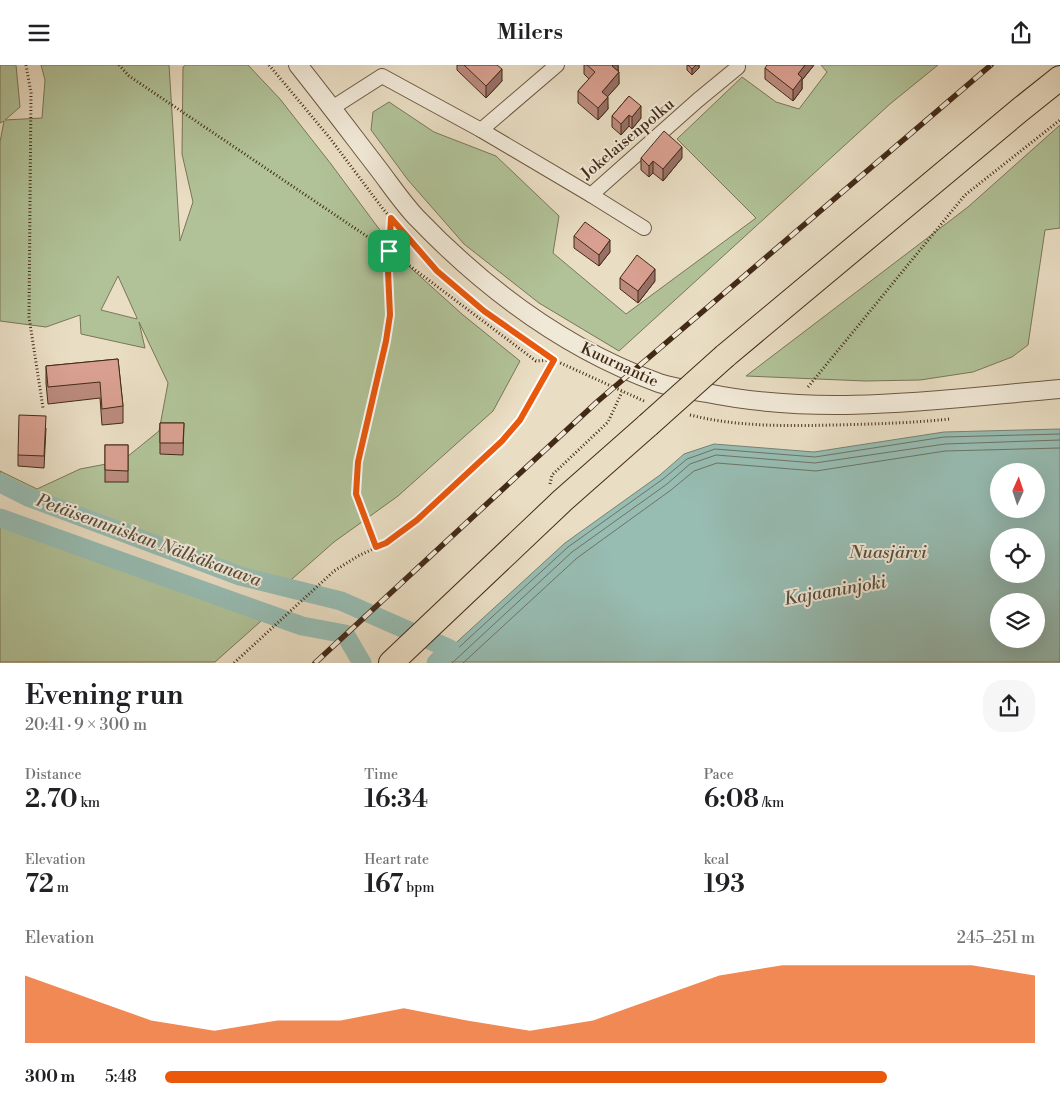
<!DOCTYPE html>
<meta charset="utf-8">
<style>
:root{--surface:#fff;--page:#f6f6f6;--text:#202124;--muted:#757577;--accent:#ea580c}
body{margin:0;font-family:"Libre Bodoni",serif;background:var(--page);color:var(--text);height:100vh;display:flex;flex-direction:column;font-size:19px;white-space:nowrap}
*{box-sizing:border-box;margin:0}
p{font-size:16px;color:var(--muted)}
.icon{flex:none;width:28px;height:28px;fill:none;stroke:currentColor;stroke-width:2;stroke-linecap:round;stroke-linejoin:round}
.map{position:relative;height:598px;overflow:hidden}
.details{display:flex;flex-direction:column;background:var(--surface);flex:1}
.details>*{flex:none}
.needle{width:32px;rotate:3deg}
.controls{position:absolute;left:990px;top:398px;display:grid;gap:10px}
.controls a{display:grid;place-items:center;width:55px;height:55px;border-radius:50%;background:var(--surface);box-shadow:0 5px 20px #0002;font-size:25px}
.pin{position:absolute;display:grid;place-items:center;width:42px;height:42px;color:#fff;margin:-21px;border-radius:10px;box-shadow:0 2px 8px #0006}
.round{display:grid;place-items:center;flex:none;width:52px;height:52px;border-radius:20px;background:var(--page)}
.head{display:flex;align-items:center;justify-content:space-between;height:85px;padding:0 25px}
h1{font-size:28px;font-weight:600;line-height:38px}
.stats{display:grid;grid-template-columns:repeat(3,1fr);gap:8px;height:85px;padding:5px 25px}
.stats div{display:grid;align-content:center}
.stats b{font-size:25px;font-weight:600}
.stats small{font-size:14px;font-weight:400}
.stats p{font-size:14px}
.chart{height:140px;padding:10px 25px}
.chart p{display:flex;justify-content:space-between}
.chart svg{width:100%;height:90px;margin-top:5px;fill:var(--accent);opacity:.7}
ul{padding:0 25px;list-style:none;font-size:16px}
li{display:grid;grid-template-columns:80px 60px 1fr;align-items:center;height:38px}
li i{height:12px;border-radius:6px;background:var(--accent)}
header{display:flex;justify-content:space-between;align-items:center;height:65px;padding:0 25px;background:var(--surface);font-size:22px;font-weight:600}
.map>svg:first-child{display:block}
.green{fill:#b1c298;stroke:#7a7658;fill-rule:evenodd}
.water{fill:#97bcb2;stroke:#758274;fill-rule:evenodd}
.lines{fill:none;stroke-linecap:round;stroke-linejoin:round}
.shore{stroke:#6d7364;stroke-width:1}
.canal{stroke:#97bcb2;stroke-width:19}
.minor-casing{stroke:#6c5742;stroke-width:16}
.tertiary-casing{stroke:#6c5742;stroke-width:20}
.trunk-casing{stroke:#432a17;stroke-width:26}
.path{stroke:#432a17;stroke-width:3;stroke-dasharray:1 2.5;stroke-linecap:butt}
.minor{stroke:#f1e9d8;stroke-width:14}
.tertiary{stroke:#f1e9d8;stroke-width:18}
.trunk{stroke:#e9ddc3;stroke-width:24}
.rail-casing{stroke:#432a17;stroke-width:5.5}
.rail{stroke:#f1e9d8;stroke-width:4;stroke-dasharray:11;stroke-linecap:butt}
.trunk-bridge-casing{stroke:#432a17;stroke-width:26;stroke-linecap:butt}
.trunk-bridge{stroke:#e9ddc3;stroke-width:24}
.wall{fill:#bb8a7d;stroke:#432a17}
.shaded-wall{fill:#987066;stroke:#432a17}
.building{fill:#d9a091;stroke:#432a17}
.route-casing{stroke:#fff;stroke-width:10}
.route{stroke:#ea580c;stroke-width:6}
.labels{text-anchor:middle;stroke-width:4;stroke-linejoin:round;paint-order:stroke}
.street-label{font-size:16px;fill:#432a17;stroke:#f1e9d8}
.water-label{font-size:18px;font-style:italic;fill:#584e3e;stroke:#f1e9d8}
</style>
<header><svg class="icon" aria-label="menu" viewBox="0 0 24 24"><path d="M4 6h16M4 12h16M4 18h16"/></svg>Milers<svg class="icon" aria-label="share" viewBox="0 0 24 24"><path d="M12 15V3M7 8l5-5 5 5M5 13v7h14v-7"/></svg></header>
<div class="map">
<svg width="1060" height="598" viewBox="0 0 1060 598">
<rect width="100%" height="100%" fill="#e9ddc3"/>
<filter id="stains"><feTurbulence type="fractalNoise" baseFrequency=".004" numOctaves="4"/><feColorMatrix values="0 0 0 0 .2 0 0 0 0 .09 0 0 0 0 .02 0 0 0 .5 -.17"/></filter>
<radialGradient id="worn" r=".72"><stop offset=".6" stop-color="#630" stop-opacity="0"/><stop offset="1" stop-color="#630" stop-opacity=".3"/></radialGradient>
<g class="green">
<path d="M0,0H16L20,42L5,55L42,53L45,15L41,0H169L180,176L193,137L182,89L183,2L185,0H248L280,34L331,99L402,195L463,250L520,296L493,346L398,431L334,477L284,521L240,511L27,432L0,418V406L37,424L80,404L122,396L159,366L168,318L139,257L145,283L81,269L80,250L46,262L0,256V77L4,56L0,58ZM118,211L137,253V254L101,245Z"/>
<polygon points="821,0 938,0 890,39 619,286 539,238 464,179 408,115 371,65 373,47 389,37 434,67 496,91 559,151 553,188 626,249 756,153 677,74 742,12 776,37 799,44 827,7"/>
<polygon points="1060,60 1060,163 1045,165 1028,280 1012,292 973,307 920,315 865,316 746,311 968,142"/>
<polygon points="0,453 269,549 215,597 0,597"/>
</g>
<path class="water" d="M1060,364V597H435L565,478L660,410L684,389L714,379L814,387L944,367ZM999,406H1036V444H999ZM999,471H1036V509H999ZM999,536H1036V574H999Z"/>
<g class="lines">
<g class="shore">
<polyline points="442,598 568,482 663,414 687,394 715,384 815,392 944,372 1060,369"/>
<polyline points="452,598 572,487 667,419 690,399 716,390 815,398 945,379 1060,375"/>
<polyline points="463,598 577,493 671,425 694,406 717,398 816,406 945,386 1060,383"/>
</g>
<g class="canal">
<polyline points="0,418 28,432 240,511 341,536 450,584 436,598"/>
<polyline points="0,453 302,561 345,569 362,598"/>
</g>
<defs>
<g id="minor">
<polyline points="332,43 382,11 481,65 557,0"/>
<polyline points="481,65 591,130 698,35 738,2"/>
<polyline points="591,130 644,163"/>
</g>
<path id="tertiary" d="M298,0C326,35 353,71 380,106C392,122 403,138 416,152C485,224 565,284 659,318C674,323 691,325 707,328C823,352 943,334 1060,324"/>
<g id="trunk">
<polyline points="725,291 1021,44 1060,13"/>
<polyline points="391,598 563,435 648,360"/>
</g>
</defs>
<use href="#minor" class="minor-casing"/>
<use href="#tertiary" class="tertiary-casing"/>
<use href="#trunk" class="trunk-casing"/>
<g class="path">
<polyline points="26,0 31,28 29,252 43,343"/>
<polyline points="119,0 129,11 402,195 536,296 553,295"/>
<polyline points="269,0 329,72 383,144 437,206 484,246 554,295 644,336"/>
<polyline points="808,322 965,130 1060,55"/>
<path d="M690,350C738,362 787,361 835,360C874,359 912,358 950,354"/>
<polyline points="550,419 552,410 608,357 622,327"/>
<polyline points="376,482 356,429 358,397 386,276 390,250 388,206 391,153"/>
<polyline points="234,598 334,506 358,491 386,478 417,455 461,415 502,376 520,355 554,296"/>
</g>
<use href="#minor" class="minor"/>
<use href="#tertiary" class="tertiary"/>
<use href="#trunk" class="trunk"/>
<defs>
<polyline id="rail" points="315,598 598,336 991,0"/>
</defs>
<use href="#rail" class="rail-casing"/>
<use href="#rail" class="rail"/>
<defs>
<polyline id="trunk-bridge" points="648,360 725,291"/>
</defs>
<use href="#trunk-bridge" class="trunk-bridge-casing"/>
<use href="#trunk-bridge" class="trunk-bridge"/>
</g>
<g class="wall">
<polygon points="457,0 497,0 502,16 486,33 457,5"/>
<polygon points="584,0 618,0 619,19 607,32 608,44 598,55 578,38 578,26 589,14 584,9"/>
<polygon points="687,0 699,0 699,3 692,10 687,5"/>
<polygon points="814,0 802,15 802,24 793,36 765,14 765,3"/>
<polygon points="629,31 641,53 632,64 629,61 621,70 612,62 612,51"/>
<polygon points="641,93 682,93 663,116 653,108 649,112 641,105"/>
<polygon points="574,171 610,187 599,201 574,183"/>
<polygon points="620,213 655,216 638,238 620,224"/>
<polygon points="118,294 123,341 123,358 102,360 100,333 48,339 46,318 46,301"/>
<polygon points="160,358 184,358 183,390 160,389"/>
<polygon points="46,363 44,403 18,401 18,390"/>
<rect x="105" y="380" width="23" height="37"/>
</g>
<g class="shaded-wall">
<polygon points="613,0 618,0 618,6 612,1"/>
<polygon points="696,0 699,0 699,3 692,10 692,4"/>
<polygon points="805,0 814,0 802,15 802,24 793,36 793,25 798,9"/>
<polygon points="502,4 502,16 486,33 486,21"/>
<polygon points="619,7 619,19 602,38 602,27"/>
<polygon points="608,32 608,44 598,55 598,43"/>
<polygon points="641,41 641,53 632,64 632,52"/>
<polygon points="629,50 629,61 621,70 621,59"/>
<polygon points="682,82 682,93 663,116 663,104"/>
<polygon points="653,96 653,108 649,112 649,101"/>
<polygon points="610,175 610,187 599,201 599,190"/>
<polygon points="655,204 655,216 638,238 638,226"/>
</g>
<g class="building">
<polygon points="464,0 497,0 502,4 486,21"/>
<polygon points="587,0 613,0 612,1 619,7 602,27 608,32 598,43 578,26 595,7"/>
<polygon points="688,0 696,0 692,4"/>
<polygon points="767,0 805,0 798,9 802,13 793,25 765,3"/>
<polygon points="629,31 641,41 632,52 629,50 621,59 612,51"/>
<polygon points="664,66 682,82 663,104 653,96 649,101 641,93"/>
<polygon points="585,157 610,175 599,190 574,171"/>
<polygon points="637,190 655,204 638,226 620,213"/>
<polygon points="118,294 123,341 102,344 100,317 48,322 46,301"/>
<polygon points="19,350 46,351 44,391 18,390"/>
<polygon points="160,358 184,358 183,378 160,378"/>
<polygon points="105,380 128,380 128,406 105,405"/>
</g>
<g class="lines">
<defs>
<polygon id="route" points="391,153 437,206 484,246 554,295 520,355 502,376 417,455 386,478 376,482 356,429 358,397 386,276 390,250 388,206"/>
</defs>
<use href="#route" class="route-casing"/>
<use href="#route" class="route"/>
</g>
<g class="labels">
<g class="street-label">
<text transform="translate(627 73) rotate(-40)" y="6">Jokelaisenpolku</text>
<text transform="translate(620 299) rotate(25)" y="6">Kuurnantie</text>
</g>
<g class="water-label">
<text transform="translate(149 475) rotate(20)" y="6">Petäisennniskan Nälkäkanava</text>
<text x="888" y="493">Nuasjärvi</text>
<text transform="translate(835 525) rotate(-10)" y="6">Kajaaninjoki</text>
</g>
</g>
<rect width="100%" height="100%" filter="url(#stains)"/>
<rect width="100%" height="100%" fill="url(#worn)"/>
</svg>
<div class="controls">
<a><svg class="needle" viewBox="-14 -14 28 28"><path d="M0-13l5 13h-10z" fill="#e53935"/><path d="M0 13l5-13h-10z" fill="#757577"/></svg></a>
<a><svg class="icon" aria-label="locate" viewBox="0 0 24 24"><circle cx="12" cy="12" r="6"/><path d="M12 2v4M12 18v4M2 12h4M18 12h4"/></svg></a>
<a><svg class="icon" aria-label="layers" viewBox="0 0 24 24"><path d="M12 4l9 5-9 5-9-5zM3 14l9 5 9-5"/></svg></a>
</div>
<div class="pin" style="left:389px;top:186px;background:#1e9e55"><svg class="icon" aria-label="arrive" viewBox="0 0 24 24"><path d="M6 21V4h12l-3 4 3 4H6"/></svg></div>
</div>
<section class="details">
<div class="head"><div><h1>Evening run</h1><p>20:41 · 9 × 300 m</p></div><a class="round"><svg class="icon" aria-label="share" viewBox="0 0 24 24"><path d="M12 15V3M7 8l5-5 5 5M5 13v7h14v-7"/></svg></a></div>
<div class="stats">
<div><p>Distance</p><b>2.70<small> km</small></b></div>
<div><p>Time</p><b>16:34</b></div>
<div><p>Pace</p><b>6:08<small> /km</small></b></div>
</div>
<div class="stats">
<div><p>Elevation</p><b>72<small> m</small></b></div>
<div><p>Heart rate</p><b>167<small> bpm</small></b></div>
<div><p>kcal</p><b>193</b></div>
</div>
<div class="chart"><p><span>Elevation</span>245–251 m</p>
<svg viewBox="0 0 160 44" preserveAspectRatio="none"><path d="M0 44V11L10 22L20 33L30 38L40 33L50 33L60 27L70 33L80 38L90 33L100 22L110 11L120 6L130 6L140 6L150 6L160 11V44z"/></svg>
</div>
<ul>
<li><b>300 m</b>5:48<i style="width:83%"></i></li>
</ul>
</section>
